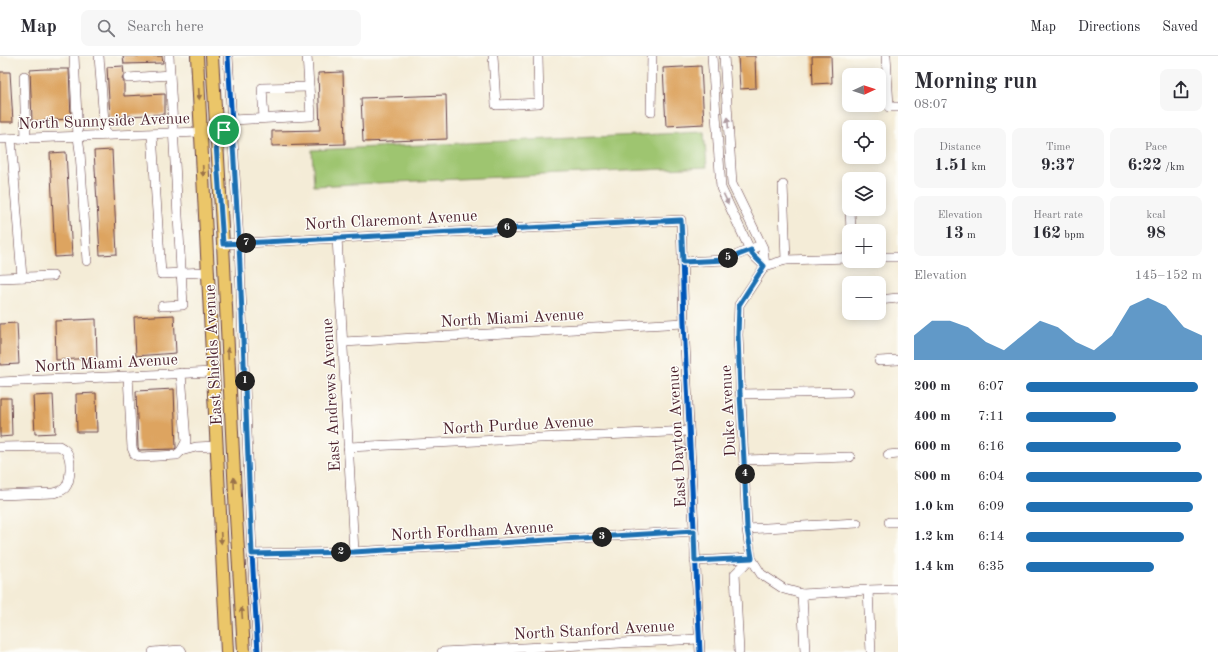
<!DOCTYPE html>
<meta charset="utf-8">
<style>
:root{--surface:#fff;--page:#f7f7f7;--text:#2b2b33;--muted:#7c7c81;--line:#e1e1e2;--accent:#1f6fb2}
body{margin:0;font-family:"Old Standard TT",serif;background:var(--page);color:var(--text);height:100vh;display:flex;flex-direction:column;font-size:15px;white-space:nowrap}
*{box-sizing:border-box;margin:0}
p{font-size:13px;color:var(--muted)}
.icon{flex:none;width:22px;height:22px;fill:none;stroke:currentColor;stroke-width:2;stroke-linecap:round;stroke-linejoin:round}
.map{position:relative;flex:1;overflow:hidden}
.panel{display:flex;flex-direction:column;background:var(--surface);width:320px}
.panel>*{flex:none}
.needle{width:26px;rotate:87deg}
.controls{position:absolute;left:842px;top:12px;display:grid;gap:8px}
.controls a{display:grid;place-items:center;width:44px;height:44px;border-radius:8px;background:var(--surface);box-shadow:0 2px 10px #0003;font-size:20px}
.pin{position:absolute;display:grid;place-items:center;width:34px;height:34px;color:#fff;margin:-17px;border:2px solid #fff;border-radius:50%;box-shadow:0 1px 4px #0007}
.km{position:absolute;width:20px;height:20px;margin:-10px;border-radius:50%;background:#222;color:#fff;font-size:11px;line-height:20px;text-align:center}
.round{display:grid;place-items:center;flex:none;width:42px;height:42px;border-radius:8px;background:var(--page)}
.headline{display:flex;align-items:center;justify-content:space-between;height:68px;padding:0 16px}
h1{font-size:22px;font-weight:700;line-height:30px}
.figures{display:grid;grid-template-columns:repeat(3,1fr);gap:6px;height:68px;padding:4px 16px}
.figures div{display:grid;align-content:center;border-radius:8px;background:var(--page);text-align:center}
.figures b{font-size:17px;font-weight:700}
.figures small{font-size:11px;font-weight:400}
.figures p{font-size:11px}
.chart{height:112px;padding:8px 16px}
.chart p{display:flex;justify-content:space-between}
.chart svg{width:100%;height:72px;margin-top:4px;fill:var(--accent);opacity:.7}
ul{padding:0 16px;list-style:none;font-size:13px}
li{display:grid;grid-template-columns:64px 48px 1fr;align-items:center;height:30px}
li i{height:10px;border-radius:5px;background:var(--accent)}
header{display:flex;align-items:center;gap:24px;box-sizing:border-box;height:56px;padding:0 20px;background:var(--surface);border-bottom:1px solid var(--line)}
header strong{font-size:19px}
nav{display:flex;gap:22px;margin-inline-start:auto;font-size:14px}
.search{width:280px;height:36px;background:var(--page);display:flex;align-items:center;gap:10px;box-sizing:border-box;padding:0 14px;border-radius:8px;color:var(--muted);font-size:15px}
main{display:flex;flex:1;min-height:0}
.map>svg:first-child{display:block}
.green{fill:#9ec570;stroke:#74724e}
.building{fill:#dda461}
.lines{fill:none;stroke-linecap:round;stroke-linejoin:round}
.minor-casing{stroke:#643e45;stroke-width:10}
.major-casing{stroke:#643e45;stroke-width:14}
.minor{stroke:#fff;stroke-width:9}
.major{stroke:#ebc669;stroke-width:12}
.cycleway-casing{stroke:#fdfcf7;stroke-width:8}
.cycleway{stroke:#0057b8;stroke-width:5}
.oneway{fill:#9a724a}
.oneway2{fill:#ae9aa0}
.route-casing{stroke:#fff;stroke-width:8}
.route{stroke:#1f6fb2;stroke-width:5}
.labels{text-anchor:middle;stroke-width:3;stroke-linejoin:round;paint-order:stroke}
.street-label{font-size:16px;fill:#4a1f2b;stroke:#fdfcf7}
</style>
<header>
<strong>Map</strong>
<div class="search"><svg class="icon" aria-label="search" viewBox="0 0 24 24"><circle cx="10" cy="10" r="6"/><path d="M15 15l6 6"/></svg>Search here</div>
<nav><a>Map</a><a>Directions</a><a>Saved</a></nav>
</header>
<main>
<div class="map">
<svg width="898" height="596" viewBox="0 0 898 596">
<rect width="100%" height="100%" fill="#fdfcf7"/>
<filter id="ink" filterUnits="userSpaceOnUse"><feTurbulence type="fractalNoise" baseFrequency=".025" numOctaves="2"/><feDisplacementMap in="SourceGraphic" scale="8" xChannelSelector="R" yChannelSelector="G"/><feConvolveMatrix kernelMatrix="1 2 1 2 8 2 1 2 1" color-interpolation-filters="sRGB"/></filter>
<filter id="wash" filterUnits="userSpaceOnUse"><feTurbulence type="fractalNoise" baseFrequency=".012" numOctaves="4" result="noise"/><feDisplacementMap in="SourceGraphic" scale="16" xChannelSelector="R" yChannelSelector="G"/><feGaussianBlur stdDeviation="0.9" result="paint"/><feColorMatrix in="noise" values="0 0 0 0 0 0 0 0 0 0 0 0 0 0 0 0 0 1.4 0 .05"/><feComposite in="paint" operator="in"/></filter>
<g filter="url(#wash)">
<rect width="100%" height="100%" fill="#f4ecd7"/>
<polygon class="green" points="704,76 707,111 314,130 312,94"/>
<g id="blocks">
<g class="building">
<polygon points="123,0 162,0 163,7 124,8"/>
<polygon points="738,0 755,0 756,32 740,33"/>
<polygon points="812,0 831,0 832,27 813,28"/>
<polygon points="123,10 124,18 122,22 124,26 124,40 165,38 165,58 110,61 107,11"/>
<polygon points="701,10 704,68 666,70 663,12"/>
<polygon points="45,13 69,13 71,63 32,65 30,14"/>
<polygon points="0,16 10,16 13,66 0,66"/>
<polygon points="343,16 345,88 272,90 272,75 320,74 318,17"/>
<polygon points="446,39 447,83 363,86 361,42"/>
<polygon points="112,94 117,198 100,199 94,95"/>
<polygon points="66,96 72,200 55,201 50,97"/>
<polygon points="174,259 176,297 136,300 134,261"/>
<polygon points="96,263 97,302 56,304 55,265"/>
<polygon points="17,267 19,308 0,309 0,268"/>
<polygon points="174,333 176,392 175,393 139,394 138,391 136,335"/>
<polygon points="96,337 97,376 77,376 76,338"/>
<polygon points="53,339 55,377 35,378 33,340"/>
<polygon points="0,342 11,342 12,380 0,381"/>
</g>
</g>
</g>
<g filter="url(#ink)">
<use href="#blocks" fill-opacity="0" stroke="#643e45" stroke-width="1"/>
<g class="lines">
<defs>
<g id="minor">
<polyline points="74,0 78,81 80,96 87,205"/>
<polyline points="99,0 105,79"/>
<polyline points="228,0 239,187 252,498 258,596"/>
<polyline points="493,0 496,49 539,47 538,0"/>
<polyline points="712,0 721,132 752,198 765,210"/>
<polyline points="724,0 732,128 763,192 765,210"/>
<polyline points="886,0 889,51 898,51"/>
<polyline points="24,20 26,83"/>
<polyline points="128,22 170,19"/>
<polyline points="651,56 652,0"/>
<polyline points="264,62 262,32 309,31"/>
<polyline points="232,64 311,60 307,0"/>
<polyline points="152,78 161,218 207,216"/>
<polyline points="0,83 201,76 233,73"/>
<polyline points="11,83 22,221"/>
<polyline points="783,129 786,204"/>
<polyline points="849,129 849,132"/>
<polyline points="850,153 851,175"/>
<polyline points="337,181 354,496"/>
<polyline points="223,188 681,164 684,267 700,596"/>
<polyline points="879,201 898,201"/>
<polyline points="849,202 786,204 765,210 739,249 738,279 747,473 751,502 761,518 784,533 802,538 868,534 898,533"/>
<polyline points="683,206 725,204 756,191"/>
<polyline points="0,222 53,220"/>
<polyline points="879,244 898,242"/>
<polyline points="162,250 183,249 169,0"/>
<polyline points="343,286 684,267"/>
<polyline points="879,305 898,304"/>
<polyline points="128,320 132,392 135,399 141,401 177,399 181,395 186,386 181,317"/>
<polyline points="0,326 213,316"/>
<polyline points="740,338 848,336"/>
<path d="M0,391L59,390C61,391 64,393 66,395C72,402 71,425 65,432C62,435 58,436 53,437L0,439"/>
<polyline points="348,391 689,375"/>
<polyline points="181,395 196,391 216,390"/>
<polyline points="888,399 898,398"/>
<polyline points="744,404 850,401"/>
<polyline points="889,466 898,466"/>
<polyline points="747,473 857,467"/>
<polyline points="252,498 354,496 694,475"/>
<polyline points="695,505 751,502"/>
<polyline points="868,534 871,596"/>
<polyline points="802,538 805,596"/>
<polyline points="153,596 181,594 182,596"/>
<polyline points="442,596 699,583"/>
<polyline points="739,596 735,518 751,502"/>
</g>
<g id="major">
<polyline points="197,0 227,596"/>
<polyline points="212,0 223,188 236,460 244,596"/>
</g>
</defs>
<use href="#minor" class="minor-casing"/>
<use href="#major" class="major-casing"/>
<use href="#minor" class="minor"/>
<use href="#major" class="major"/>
<defs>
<g id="cycleway">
<polyline points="228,0 239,187 252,498 258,596"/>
<polyline points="223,188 681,164 684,267 700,596"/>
</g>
</defs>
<use href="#cycleway" class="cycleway-casing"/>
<use href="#cycleway" class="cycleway"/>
</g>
<defs><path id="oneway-solid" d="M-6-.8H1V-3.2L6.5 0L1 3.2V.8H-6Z"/></defs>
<g class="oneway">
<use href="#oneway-solid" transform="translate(199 38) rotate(87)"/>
<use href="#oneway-solid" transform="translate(203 115) rotate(87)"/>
<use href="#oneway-solid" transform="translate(228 297) rotate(-93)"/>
<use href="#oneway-solid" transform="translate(234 427) rotate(-93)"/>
<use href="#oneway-solid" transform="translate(221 482) rotate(87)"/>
<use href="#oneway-solid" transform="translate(242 557) rotate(-94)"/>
</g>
<g class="oneway2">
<use href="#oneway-solid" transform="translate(728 67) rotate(-94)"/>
<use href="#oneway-solid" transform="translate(726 143) rotate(64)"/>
</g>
</g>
<g class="lines" filter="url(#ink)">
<defs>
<polyline id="route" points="224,74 232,73 239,187 252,498 354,496 694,475 695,505 752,502 747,473 744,404 740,338 738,279 739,249 764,210 752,198 751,194 725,204 683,206 681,164 223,188 215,74 224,74"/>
</defs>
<use href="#route" class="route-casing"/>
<use href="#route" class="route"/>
</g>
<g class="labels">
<g class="street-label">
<text transform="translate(104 64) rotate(-2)" y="6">North Sunnyside Avenue</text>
<text transform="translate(391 163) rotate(-3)" y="6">North Claremont Avenue</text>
<text transform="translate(512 261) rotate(-3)" y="6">North Miami Avenue</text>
<text transform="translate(212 299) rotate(-93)" y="6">East Shields Avenue</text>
<text transform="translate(106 306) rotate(-3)" y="6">North Miami Avenue</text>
<text transform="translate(330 339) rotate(-93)" y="6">East Andrews Avenue</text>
<text transform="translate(727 355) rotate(-93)" y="6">Duke Avenue</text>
<text transform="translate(518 368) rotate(-3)" y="6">North Purdue Avenue</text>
<text transform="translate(676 381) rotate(-93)" y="6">East Dayton Avenue</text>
<text transform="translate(472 474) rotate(-3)" y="6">North Fordham Avenue</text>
<text transform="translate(594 573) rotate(-3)" y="6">North Stanford Avenue</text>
</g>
</g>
</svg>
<div class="controls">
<a><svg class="needle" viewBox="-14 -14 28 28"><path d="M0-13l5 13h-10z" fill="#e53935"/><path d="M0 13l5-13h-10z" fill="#7c7c81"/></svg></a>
<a><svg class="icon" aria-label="locate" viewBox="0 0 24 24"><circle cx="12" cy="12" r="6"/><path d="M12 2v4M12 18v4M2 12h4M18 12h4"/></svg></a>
<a><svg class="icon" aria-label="layers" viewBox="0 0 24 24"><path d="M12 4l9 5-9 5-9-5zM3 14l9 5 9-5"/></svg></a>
<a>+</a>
<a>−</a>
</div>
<div class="pin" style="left:224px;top:74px;background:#1e9e55"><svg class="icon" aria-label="arrive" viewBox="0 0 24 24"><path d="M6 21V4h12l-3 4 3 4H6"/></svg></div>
<b class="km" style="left:245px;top:325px">1</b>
<b class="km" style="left:341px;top:496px">2</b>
<b class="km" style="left:602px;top:481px">3</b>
<b class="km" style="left:745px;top:418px">4</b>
<b class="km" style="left:728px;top:202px">5</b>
<b class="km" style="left:507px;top:172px">6</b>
<b class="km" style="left:246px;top:187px">7</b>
</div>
<section class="panel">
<div class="headline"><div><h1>Morning run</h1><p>08:07</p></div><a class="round"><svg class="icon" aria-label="share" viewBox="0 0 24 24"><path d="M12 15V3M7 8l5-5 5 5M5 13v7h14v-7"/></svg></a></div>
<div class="figures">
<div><p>Distance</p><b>1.51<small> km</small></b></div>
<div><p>Time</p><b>9:37</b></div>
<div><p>Pace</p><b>6:22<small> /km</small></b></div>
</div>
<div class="figures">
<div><p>Elevation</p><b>13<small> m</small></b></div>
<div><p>Heart rate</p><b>162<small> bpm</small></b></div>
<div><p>kcal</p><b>98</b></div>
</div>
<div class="chart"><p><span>Elevation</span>145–152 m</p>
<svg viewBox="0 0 160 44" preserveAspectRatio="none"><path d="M0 44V29L10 20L20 20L30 24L40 33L50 38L60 29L70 20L80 24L90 33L100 38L110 29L120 11L130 6L140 11L150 24L160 29V44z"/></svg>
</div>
<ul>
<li><b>200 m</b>6:07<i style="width:98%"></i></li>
<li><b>400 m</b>7:11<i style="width:51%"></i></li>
<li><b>600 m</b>6:16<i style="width:88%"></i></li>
<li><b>800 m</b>6:04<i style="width:100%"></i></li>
<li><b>1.0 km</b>6:09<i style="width:95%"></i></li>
<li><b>1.2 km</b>6:14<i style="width:90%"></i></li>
<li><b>1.4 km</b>6:35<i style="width:73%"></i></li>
</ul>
</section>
</main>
